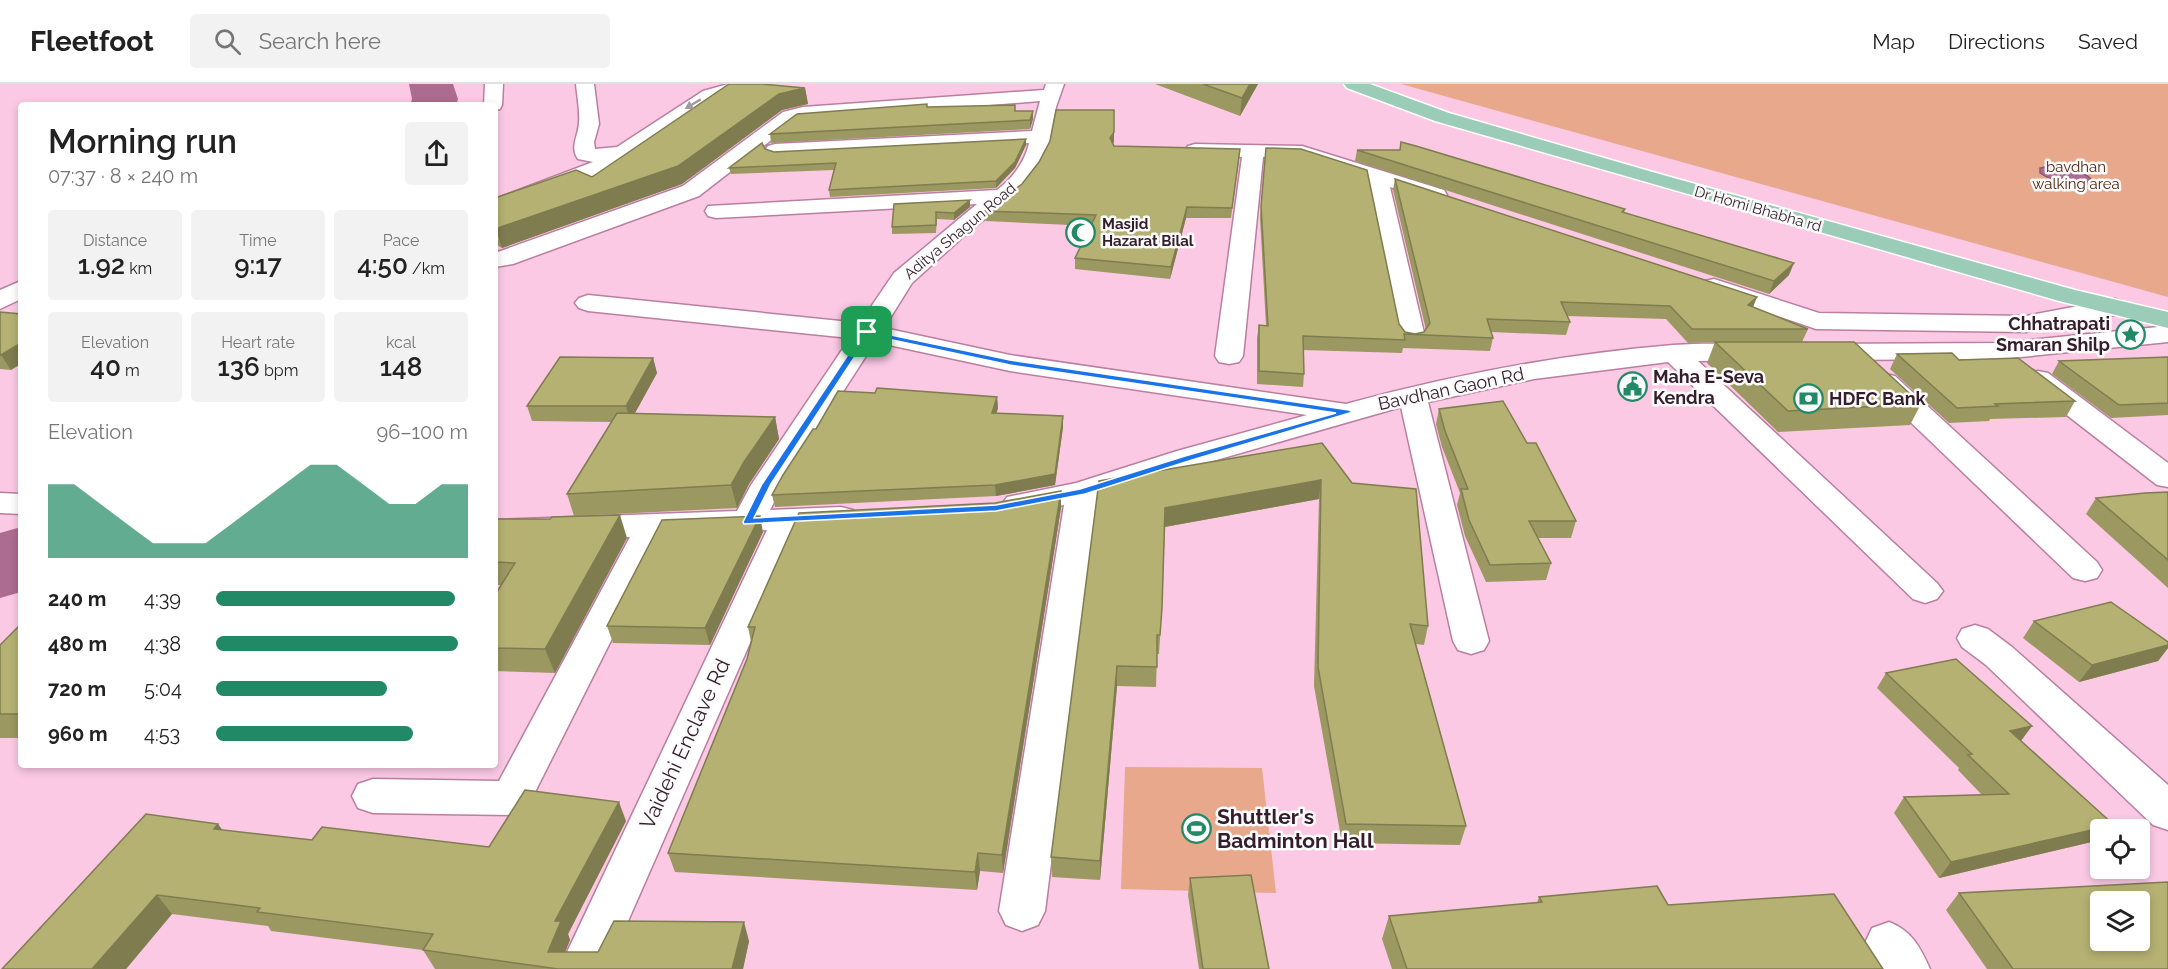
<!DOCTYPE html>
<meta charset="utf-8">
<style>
:root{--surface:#fff;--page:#f2f2f2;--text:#222;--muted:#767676;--line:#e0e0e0;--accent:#218965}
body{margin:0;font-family:Raleway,sans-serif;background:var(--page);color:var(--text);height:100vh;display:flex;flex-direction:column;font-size:22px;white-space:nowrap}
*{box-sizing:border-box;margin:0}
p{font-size:20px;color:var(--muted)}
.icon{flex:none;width:33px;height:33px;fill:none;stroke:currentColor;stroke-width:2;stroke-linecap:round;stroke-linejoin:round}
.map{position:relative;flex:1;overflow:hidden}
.drawer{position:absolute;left:18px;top:18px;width:480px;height:666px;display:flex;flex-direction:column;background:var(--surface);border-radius:6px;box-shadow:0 3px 9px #0003}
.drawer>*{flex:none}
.fabs{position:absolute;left:2090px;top:735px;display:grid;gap:12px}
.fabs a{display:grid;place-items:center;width:60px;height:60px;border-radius:6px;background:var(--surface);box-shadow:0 3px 9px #0003;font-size:30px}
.pin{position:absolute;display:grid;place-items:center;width:51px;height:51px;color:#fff;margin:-26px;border-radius:12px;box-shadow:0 3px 9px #0006}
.round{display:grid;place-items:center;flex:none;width:63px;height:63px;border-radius:6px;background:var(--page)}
.overview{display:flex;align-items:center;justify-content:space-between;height:102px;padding:0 30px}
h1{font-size:33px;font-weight:600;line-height:45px}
.metrics{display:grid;grid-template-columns:repeat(3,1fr);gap:9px;height:102px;padding:6px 30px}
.metrics div{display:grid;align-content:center;border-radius:6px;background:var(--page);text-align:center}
.metrics b{font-size:26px;font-weight:600}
.metrics small{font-size:16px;font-weight:400}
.metrics p{font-size:16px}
.chart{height:168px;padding:12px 30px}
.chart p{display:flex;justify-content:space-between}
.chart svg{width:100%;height:108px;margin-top:6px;fill:var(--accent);opacity:.7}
ul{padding:0 30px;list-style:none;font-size:20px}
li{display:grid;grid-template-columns:96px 72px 1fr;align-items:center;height:45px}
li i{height:15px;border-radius:8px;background:var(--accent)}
header{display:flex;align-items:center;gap:36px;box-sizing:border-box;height:84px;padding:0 30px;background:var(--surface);border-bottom:2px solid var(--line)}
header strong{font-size:28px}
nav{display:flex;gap:33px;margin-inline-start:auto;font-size:21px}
.search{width:420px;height:54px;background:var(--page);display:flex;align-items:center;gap:15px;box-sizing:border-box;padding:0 21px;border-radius:6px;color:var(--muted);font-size:22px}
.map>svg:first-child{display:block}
.green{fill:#e7a88c}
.water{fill:#ab6c90;stroke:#885472;stroke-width:1.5}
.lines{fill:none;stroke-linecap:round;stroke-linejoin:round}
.river{fill:#ab6c90;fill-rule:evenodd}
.minor-casing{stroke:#ba7fa0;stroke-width:3}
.major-casing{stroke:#fff;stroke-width:3}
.minor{fill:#fff;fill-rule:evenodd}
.major{fill:#9bccb8;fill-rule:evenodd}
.wall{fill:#9c9862}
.shaded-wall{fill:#7f7c50}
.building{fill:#b5b172;stroke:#7f7c50;stroke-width:1.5;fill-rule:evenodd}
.oneway{fill:#a499a0}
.route{fill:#1a73e8;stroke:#fff;stroke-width:1.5;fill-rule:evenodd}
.labels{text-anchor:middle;stroke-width:5;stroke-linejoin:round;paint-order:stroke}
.far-park-label{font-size:15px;fill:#51250f;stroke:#fafbfa}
.far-street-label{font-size:15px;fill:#351d2b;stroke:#fafbfa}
.far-poi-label{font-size:15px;font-weight:bold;fill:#351d2b;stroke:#fafbfa;text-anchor:start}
.poi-label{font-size:18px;font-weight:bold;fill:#351d2b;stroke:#fafbfa;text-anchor:start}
.street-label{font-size:18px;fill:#351d2b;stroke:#fafbfa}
.near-street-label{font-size:21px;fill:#351d2b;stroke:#fafbfa}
.near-poi-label{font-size:21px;font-weight:bold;fill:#351d2b;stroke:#fafbfa;text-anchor:start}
</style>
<header>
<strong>Fleetfoot</strong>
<div class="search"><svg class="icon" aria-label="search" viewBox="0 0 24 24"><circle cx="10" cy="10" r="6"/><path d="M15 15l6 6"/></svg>Search here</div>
<nav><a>Map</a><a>Directions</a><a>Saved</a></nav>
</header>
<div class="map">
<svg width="2168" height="885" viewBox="0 0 2168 885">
<rect width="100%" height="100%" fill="#fbc9e4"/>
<g class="green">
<polygon points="1401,0 2168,0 2168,213"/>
<polygon points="1125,683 1262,684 1276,809 1121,805"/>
</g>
<path class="water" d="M2045,83C2060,82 2080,84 2091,95C2080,106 2052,97 2040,89V84Z"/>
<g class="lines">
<g class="river">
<polygon points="409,0 453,0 458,15 456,21 410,21 412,15"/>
<polygon points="21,443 21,508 0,514 0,449"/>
</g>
<defs>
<g id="minor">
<polygon points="485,0 503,0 502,21 500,25 495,26 495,21 484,21"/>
<path d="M576,0H594L599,40L594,58L595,65L617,63L703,7L728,0H757L754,4L715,15L610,85L495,130V115L593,78L578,75C569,63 579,51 579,38C580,26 577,12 576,0Z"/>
<path d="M1046,0H1064L1056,23L1048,66L1037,87L1021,109L974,143L912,199L884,244L1010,271L1346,320C1452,291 1563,270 1673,261C1700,259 1728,260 1755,260L1765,262L1769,268L1765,274L1755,276L1698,277L1937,499L1943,507L1937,515L1925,519L1913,515L1668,278L1534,295L1428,318L1489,557L1484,566L1471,570L1458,566L1453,557L1401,323L1199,381L1097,414L1045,827L1038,841L1022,847L1006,841L999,827L1064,421L1018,430L1007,427L1002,420L1007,413L1076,399L1177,367L1307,331L1010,287L875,258L783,401L770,426L841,423L853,426L857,433L853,440L841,443L800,445L607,885H559L767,446L664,451L526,726L511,731L373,729L358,724L352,712L358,700L373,695L499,697L630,453L495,456V436L737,427L751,401L850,254L588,227L579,224L575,219L579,214L588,211L860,239L894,189L977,120L716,134L708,132L705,127L708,122L997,106C1012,95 1025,78 1029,59L775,72L768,70L765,66L768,62L775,60L1032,47L1040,17L797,36L699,112L513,180L495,183V169L683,102L783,28L803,23L1044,6Z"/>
<polygon points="1195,60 1302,62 1444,106 1447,111 1444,116 1436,118 1390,103 1425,253 1421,259 1412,261 1403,259 1399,253 1367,96 1300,74 1263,73 1243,272 1239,278 1229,280 1219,278 1215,272 1242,73 1188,70 1185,66 1188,62"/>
<polygon points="1714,195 1819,229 2026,232 2115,215 2124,218 2128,223 2124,228 2115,231 2026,248 1816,245 1705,207 1702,202 1705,197"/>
<polygon points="21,197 21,215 0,225 0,206"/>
<polygon points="2168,242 2168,258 2001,275 1821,276 1811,274 1807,268 1811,262 1821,260 2001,259"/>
<polygon points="2038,287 2048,289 2168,379 2168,403 2157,401 2028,301 2024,295 2028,289"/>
<polygon points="1885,290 1895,292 2097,478 2102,486 2097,494 2085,497 2073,494 1875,304 1871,298 1875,292"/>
<polygon points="0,409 21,410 21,430 0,429"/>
<polygon points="1975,541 1988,545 2012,563 2168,701 2168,746 2153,741 1986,581 1962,563 1957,554 1962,545"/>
<path d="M1889,838C1912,847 1920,863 1930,885H1879L1865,859L1872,844Z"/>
</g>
<polygon id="major" points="1344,0 1370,0 1449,29 1656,89 2075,206 2168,228 2168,244 2059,217 1435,37 1347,4"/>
</defs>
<use href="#minor" class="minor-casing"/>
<use href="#major" class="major-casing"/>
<use href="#minor" class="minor"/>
<use href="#major" class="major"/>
</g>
<g class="wall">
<polygon points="1155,0 1258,0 1240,32"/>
<polygon points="805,4 808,20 782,26 682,100 502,164 495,160 495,114 592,93"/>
<polygon points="927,23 1015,27 1033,35 1030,45 771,59 770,50"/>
<polygon points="1026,55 1026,61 1015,84 996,104 830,113 829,106 834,86 731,90 729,84 765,65 774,68"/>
<polygon points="1114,58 1113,60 1114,62 1239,75 1231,134 1186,134 1170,195 1075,185 1075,174 1091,142 986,137 985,127 1022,100 1039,78"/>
<polygon points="1266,64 1405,248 1415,250 1424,248 1426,246 1393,106 1395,95 1753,223 1808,245 1802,258 1921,320 1910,341 1778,348 1707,279 1715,258 1688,259 1666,235 1567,232 1570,238 1566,251 1491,248 1493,254 1490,267 1403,264 1402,269 1303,266 1304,290 1303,303 1257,300 1257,254 1259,241 1266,242 1260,134"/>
<polygon points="1357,66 1625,125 1624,129 1789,191 1769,210 1355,77"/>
<polygon points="894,120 970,123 954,136 937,135 936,149 892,150 892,143"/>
<polygon points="0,228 11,286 0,285"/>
<polygon points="1897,270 1959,276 2075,317 2066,333 1990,335 1989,337 1949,339 1890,285"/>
<polygon points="2168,273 2168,331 2111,334 2052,290 2059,277"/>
<polygon points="653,274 657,289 635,329 775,333 779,355 749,400 737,424 574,432 567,410 611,338 532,337 527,322"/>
<polygon points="875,309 997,313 998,324 996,330 1063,343 1055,401 996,412 775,423 772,411 816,345"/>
<polygon points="1439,325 1527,359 1576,437 1571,454 1537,454 1551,479 1546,496 1486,498 1465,452 1457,421 1460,409 1442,363 1436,340"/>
<polygon points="1322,359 1428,542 1424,561 1416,560 1466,742 1460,761 1342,759 1314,602 1319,415 1165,443 1162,524 1159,570 1157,570 1156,603 1117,602 1100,796 1052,793 1051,773 1099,397"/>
<polygon points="2168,408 2168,504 2086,430 2096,414"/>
<polygon points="1061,424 1003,789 980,787 977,806 675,788 668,769 747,575 751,558 748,543"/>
<polygon points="495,435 627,454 555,589 495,587 495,511 501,501 495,501"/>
<polygon points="763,448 710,561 613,559 607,542"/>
<polygon points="2034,537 2168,558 2168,564 2158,577 2079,598 2023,554"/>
<polygon points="21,540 21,654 0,654 0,561"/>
<polygon points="1886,589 2021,657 2100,746 2100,756 1939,794 1894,729 1904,713 1982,711 1958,686 1959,684 1877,604"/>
<polygon points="626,737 568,850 570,856 565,868 598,868 749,857 743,885 435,885 423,866 271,847 268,842 172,830 126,885 2,885 222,746 312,756 489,763"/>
<polygon points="1190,794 1269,885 1199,885 1188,811"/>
<polygon points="1959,809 2168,885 1987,885 1946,826"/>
<polygon points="1539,813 1668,821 1883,885 1392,885 1382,855 1389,832 1537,819"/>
</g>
<g class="shaded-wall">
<polygon points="1250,0 1258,0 1240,32 1242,14"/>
<polygon points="805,4 808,20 782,26 682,100 502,164 496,145 779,10"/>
<polygon points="1033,27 1033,35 1030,45 1030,36"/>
<polygon points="1114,48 1114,58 1110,64 1110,54"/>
<polygon points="1026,55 1026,61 1015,84 996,104 996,97"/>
<polygon points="970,116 970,123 954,136 954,129"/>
<polygon points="1187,123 1186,134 1170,195 1171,183"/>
<polygon points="1794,179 1789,191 1769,210 1774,197"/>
<polygon points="1757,213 1752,226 1748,221"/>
<polygon points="21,259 21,280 11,286 1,271"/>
<polygon points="653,274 657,289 630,338 626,322"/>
<polygon points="997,313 998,324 993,340 992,329"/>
<polygon points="1063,332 1063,343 1055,401 996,412 995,401"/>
<polygon points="775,333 779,355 749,400 737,424 731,401 744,378"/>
<polygon points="1321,396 1319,415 1164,443 1165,424"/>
<polygon points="1061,407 1061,424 1003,789 1002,771"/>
<polygon points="620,431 627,454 555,589 545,565"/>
<polygon points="760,432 763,448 710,561 705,544"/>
<polygon points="2168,561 2168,564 2158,577 2079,598 2092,581"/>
<polygon points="1117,582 1117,602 1100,796 1100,777"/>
<polygon points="2032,642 2021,657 2010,647"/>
<polygon points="619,718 626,737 568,850 570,856 558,885 548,868 555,837"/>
<polygon points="218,740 232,759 214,745"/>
<polygon points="2114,741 2110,746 2100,746 2100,756 1939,794 1951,778"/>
<polygon points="978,769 980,787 977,806 975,788"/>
<polygon points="157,811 172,830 126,885 92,885"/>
<polygon points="744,838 749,857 743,885 732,885"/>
</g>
<g class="building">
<polygon points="729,0 762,0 805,4 779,10 678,82 495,145 495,114 576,86 592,93"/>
<polygon points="1203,0 1250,0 1242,14"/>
<polygon points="927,20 927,23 1015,21 1015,27 1033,27 1030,36 770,50 797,30"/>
<polygon points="1056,26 1114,26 1114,48 1110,54 1114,62 1240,65 1232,124 1187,123 1171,183 1075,174 1096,131 985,127 1022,100 1039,78 1050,57"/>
<polygon points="1026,55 1015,78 996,97 829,106 836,79 729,84 762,59 765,65 774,68"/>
<polygon points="1401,58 1416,62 1625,125 1622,128 1794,179 1774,197 1357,66 1400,66"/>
<polygon points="1266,64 1301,65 1367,86 1399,240 1405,248 1415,250 1424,248 1430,239 1395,95 1757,213 1748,221 1808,245 1692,245 1670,222 1561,218 1570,238 1487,235 1493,254 1404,250 1405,256 1303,252 1304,290 1259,287 1259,241 1268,242 1261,122"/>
<polygon points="970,116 954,129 936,128 936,141 892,143 894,120"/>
<polygon points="0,228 21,230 21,259 1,271 0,271"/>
<polygon points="1715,258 1854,258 1921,320 1788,327"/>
<polygon points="1952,269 1959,276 2018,274 2075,317 1995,320 1998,322 1957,324 1897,270"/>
<polygon points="560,273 653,274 626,322 527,322"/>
<polygon points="2168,273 2168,319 2119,321 2059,277"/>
<polygon points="877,304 997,313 992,329 1063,332 1055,390 995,401 772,411 783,391 813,345 816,345 838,307 875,309"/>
<polygon points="1503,317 1527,359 1536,359 1576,437 1529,437 1551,479 1490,481 1469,436 1461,405 1468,405 1445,347 1439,325"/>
<polygon points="617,329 775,333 744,378 731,401 567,410"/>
<polygon points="1322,359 1352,399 1416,405 1428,542 1410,540 1466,742 1346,740 1318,583 1321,396 1165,424 1162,524 1160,551 1157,551 1157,583 1117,582 1100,777 1051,773 1099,397"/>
<polygon points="1061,407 1002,771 978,769 975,788 668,769 747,575 755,543 748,543 799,429 995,419"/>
<polygon points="2168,408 2168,476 2096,414 2145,409"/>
<polygon points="620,431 545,565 495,564 495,511 515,479 495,478 495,435 550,435 552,433"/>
<polygon points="760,432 705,544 607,542 662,436"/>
<polygon points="2111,518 2168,558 2168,561 2092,581 2034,537"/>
<polygon points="21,540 21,630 0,630 0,561"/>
<polygon points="1956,575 2032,642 2010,647 2114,741 1951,778 1904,713 2009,710 1968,671 1972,670 1886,589"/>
<polygon points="525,706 619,718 555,837 561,837 548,868 598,868 614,837 744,838 732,885 558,885 423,866 433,850 257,828 260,824 157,811 92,885 2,885 146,730 218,740 214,745 312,756 322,743 489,763"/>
<polygon points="1251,791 1269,885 1203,885 1190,794"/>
<path d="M2168,798V885H2013L1959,809ZM2100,818H2139V856H2100Z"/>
<polygon points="1657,802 1668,821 1834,810 1883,885 1407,885 1389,832 1542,818 1539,813"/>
</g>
<defs><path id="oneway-solid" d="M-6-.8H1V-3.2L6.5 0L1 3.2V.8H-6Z" transform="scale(1.5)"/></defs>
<use class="oneway" href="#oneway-solid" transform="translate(693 20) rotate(149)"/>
<path class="route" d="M867,246L1010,276L1349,326L1353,328L1192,376L1085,410L996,427L744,440L743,438L762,400L863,248ZM869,251L1010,281L1336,329L1185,372L1080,405L996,421L754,434L771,400Z"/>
<defs>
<symbol id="mosque-ring" viewBox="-11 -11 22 22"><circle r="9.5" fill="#fafbfa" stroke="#218965" stroke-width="1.5"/><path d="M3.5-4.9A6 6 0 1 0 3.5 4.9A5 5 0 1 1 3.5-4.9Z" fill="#218965"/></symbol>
<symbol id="sight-ring" viewBox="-11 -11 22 22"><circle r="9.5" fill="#fafbfa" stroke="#218965" stroke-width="1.5"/><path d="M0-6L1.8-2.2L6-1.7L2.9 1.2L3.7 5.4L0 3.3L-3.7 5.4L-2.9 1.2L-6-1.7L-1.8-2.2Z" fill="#218965"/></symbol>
<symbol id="civic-ring" viewBox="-11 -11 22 22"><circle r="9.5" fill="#fafbfa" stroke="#218965" stroke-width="1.5"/><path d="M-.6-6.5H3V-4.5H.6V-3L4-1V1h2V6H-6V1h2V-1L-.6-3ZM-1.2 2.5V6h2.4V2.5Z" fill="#218965"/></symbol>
<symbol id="bank-ring" viewBox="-11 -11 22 22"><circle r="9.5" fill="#fafbfa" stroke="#218965" stroke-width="1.5"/><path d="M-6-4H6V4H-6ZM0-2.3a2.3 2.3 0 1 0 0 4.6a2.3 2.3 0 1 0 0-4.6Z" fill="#218965"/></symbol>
<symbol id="stadium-ring" viewBox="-11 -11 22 22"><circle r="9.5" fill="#fafbfa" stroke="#218965" stroke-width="1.5"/><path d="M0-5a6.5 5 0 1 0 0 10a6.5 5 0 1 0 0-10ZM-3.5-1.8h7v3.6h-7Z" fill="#218965"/></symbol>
</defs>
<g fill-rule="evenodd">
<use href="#mosque-ring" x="1064" y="132" width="33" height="33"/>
<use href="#sight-ring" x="2114" y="234" width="33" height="33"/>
<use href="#civic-ring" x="1616" y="286" width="33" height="33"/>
<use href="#bank-ring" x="1792" y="298" width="33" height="33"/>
<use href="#stadium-ring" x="1180" y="728" width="33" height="33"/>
</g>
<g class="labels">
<g class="far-park-label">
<text x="2076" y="88">bavdhan<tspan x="2076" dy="17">walking area</tspan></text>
</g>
<g class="far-street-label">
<text transform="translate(1758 125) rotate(16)" y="5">Dr Homi Bhabha rd</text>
<text transform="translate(960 147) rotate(-40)" y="5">Aditya Shagun Road</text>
</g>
<g class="far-poi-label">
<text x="1102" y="145">Masjid<tspan x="1102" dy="17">Hazarat Bilal</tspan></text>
</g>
<g class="poi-label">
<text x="2110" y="246" text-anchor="end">Chhatrapati<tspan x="2110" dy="21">Smaran Shilp</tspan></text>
<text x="1653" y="299">Maha E-Seva<tspan x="1653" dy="21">Kendra</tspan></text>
<text x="1829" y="321">HDFC Bank</text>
</g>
<g class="street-label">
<text transform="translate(1451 305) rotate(-12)" y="6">Bavdhan Gaon Rd</text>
</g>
<g class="near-street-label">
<text transform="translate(685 660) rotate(-65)" y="7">Vaidehi Enclave Rd</text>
</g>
<g class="near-poi-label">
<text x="1217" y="740">Shuttler's<tspan x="1217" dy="24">Badminton Hall</tspan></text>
</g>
</g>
</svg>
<div class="fabs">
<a><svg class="icon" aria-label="locate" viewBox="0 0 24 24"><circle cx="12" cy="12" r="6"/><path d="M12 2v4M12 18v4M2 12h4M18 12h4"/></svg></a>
<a><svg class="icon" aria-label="layers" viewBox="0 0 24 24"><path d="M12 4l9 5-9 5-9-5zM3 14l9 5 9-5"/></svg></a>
</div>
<div class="pin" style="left:867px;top:248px;background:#1e9e55"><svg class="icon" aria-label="arrive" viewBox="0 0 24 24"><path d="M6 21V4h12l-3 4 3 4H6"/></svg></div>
<section class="drawer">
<div class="overview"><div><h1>Morning run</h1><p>07:37 · 8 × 240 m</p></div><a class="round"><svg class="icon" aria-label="share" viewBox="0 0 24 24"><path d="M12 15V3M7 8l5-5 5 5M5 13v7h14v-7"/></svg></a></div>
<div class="metrics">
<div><p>Distance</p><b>1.92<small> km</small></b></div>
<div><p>Time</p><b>9:17</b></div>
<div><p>Pace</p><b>4:50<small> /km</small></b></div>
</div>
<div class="metrics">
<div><p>Elevation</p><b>40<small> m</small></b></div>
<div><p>Heart rate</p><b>136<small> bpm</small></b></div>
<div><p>kcal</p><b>148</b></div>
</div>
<div class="chart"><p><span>Elevation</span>96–100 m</p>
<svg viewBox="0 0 160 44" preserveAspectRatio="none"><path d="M0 44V14L10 14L20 22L30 30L40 38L50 38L60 38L70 30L80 22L90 14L100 6L110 6L120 14L130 22L140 22L150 14L160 14V44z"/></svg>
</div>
<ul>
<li><b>240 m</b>4:39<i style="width:95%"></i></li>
<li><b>480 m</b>4:38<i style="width:96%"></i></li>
<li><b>720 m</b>5:04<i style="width:68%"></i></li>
<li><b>960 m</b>4:53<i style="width:78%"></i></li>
</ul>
</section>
</div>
